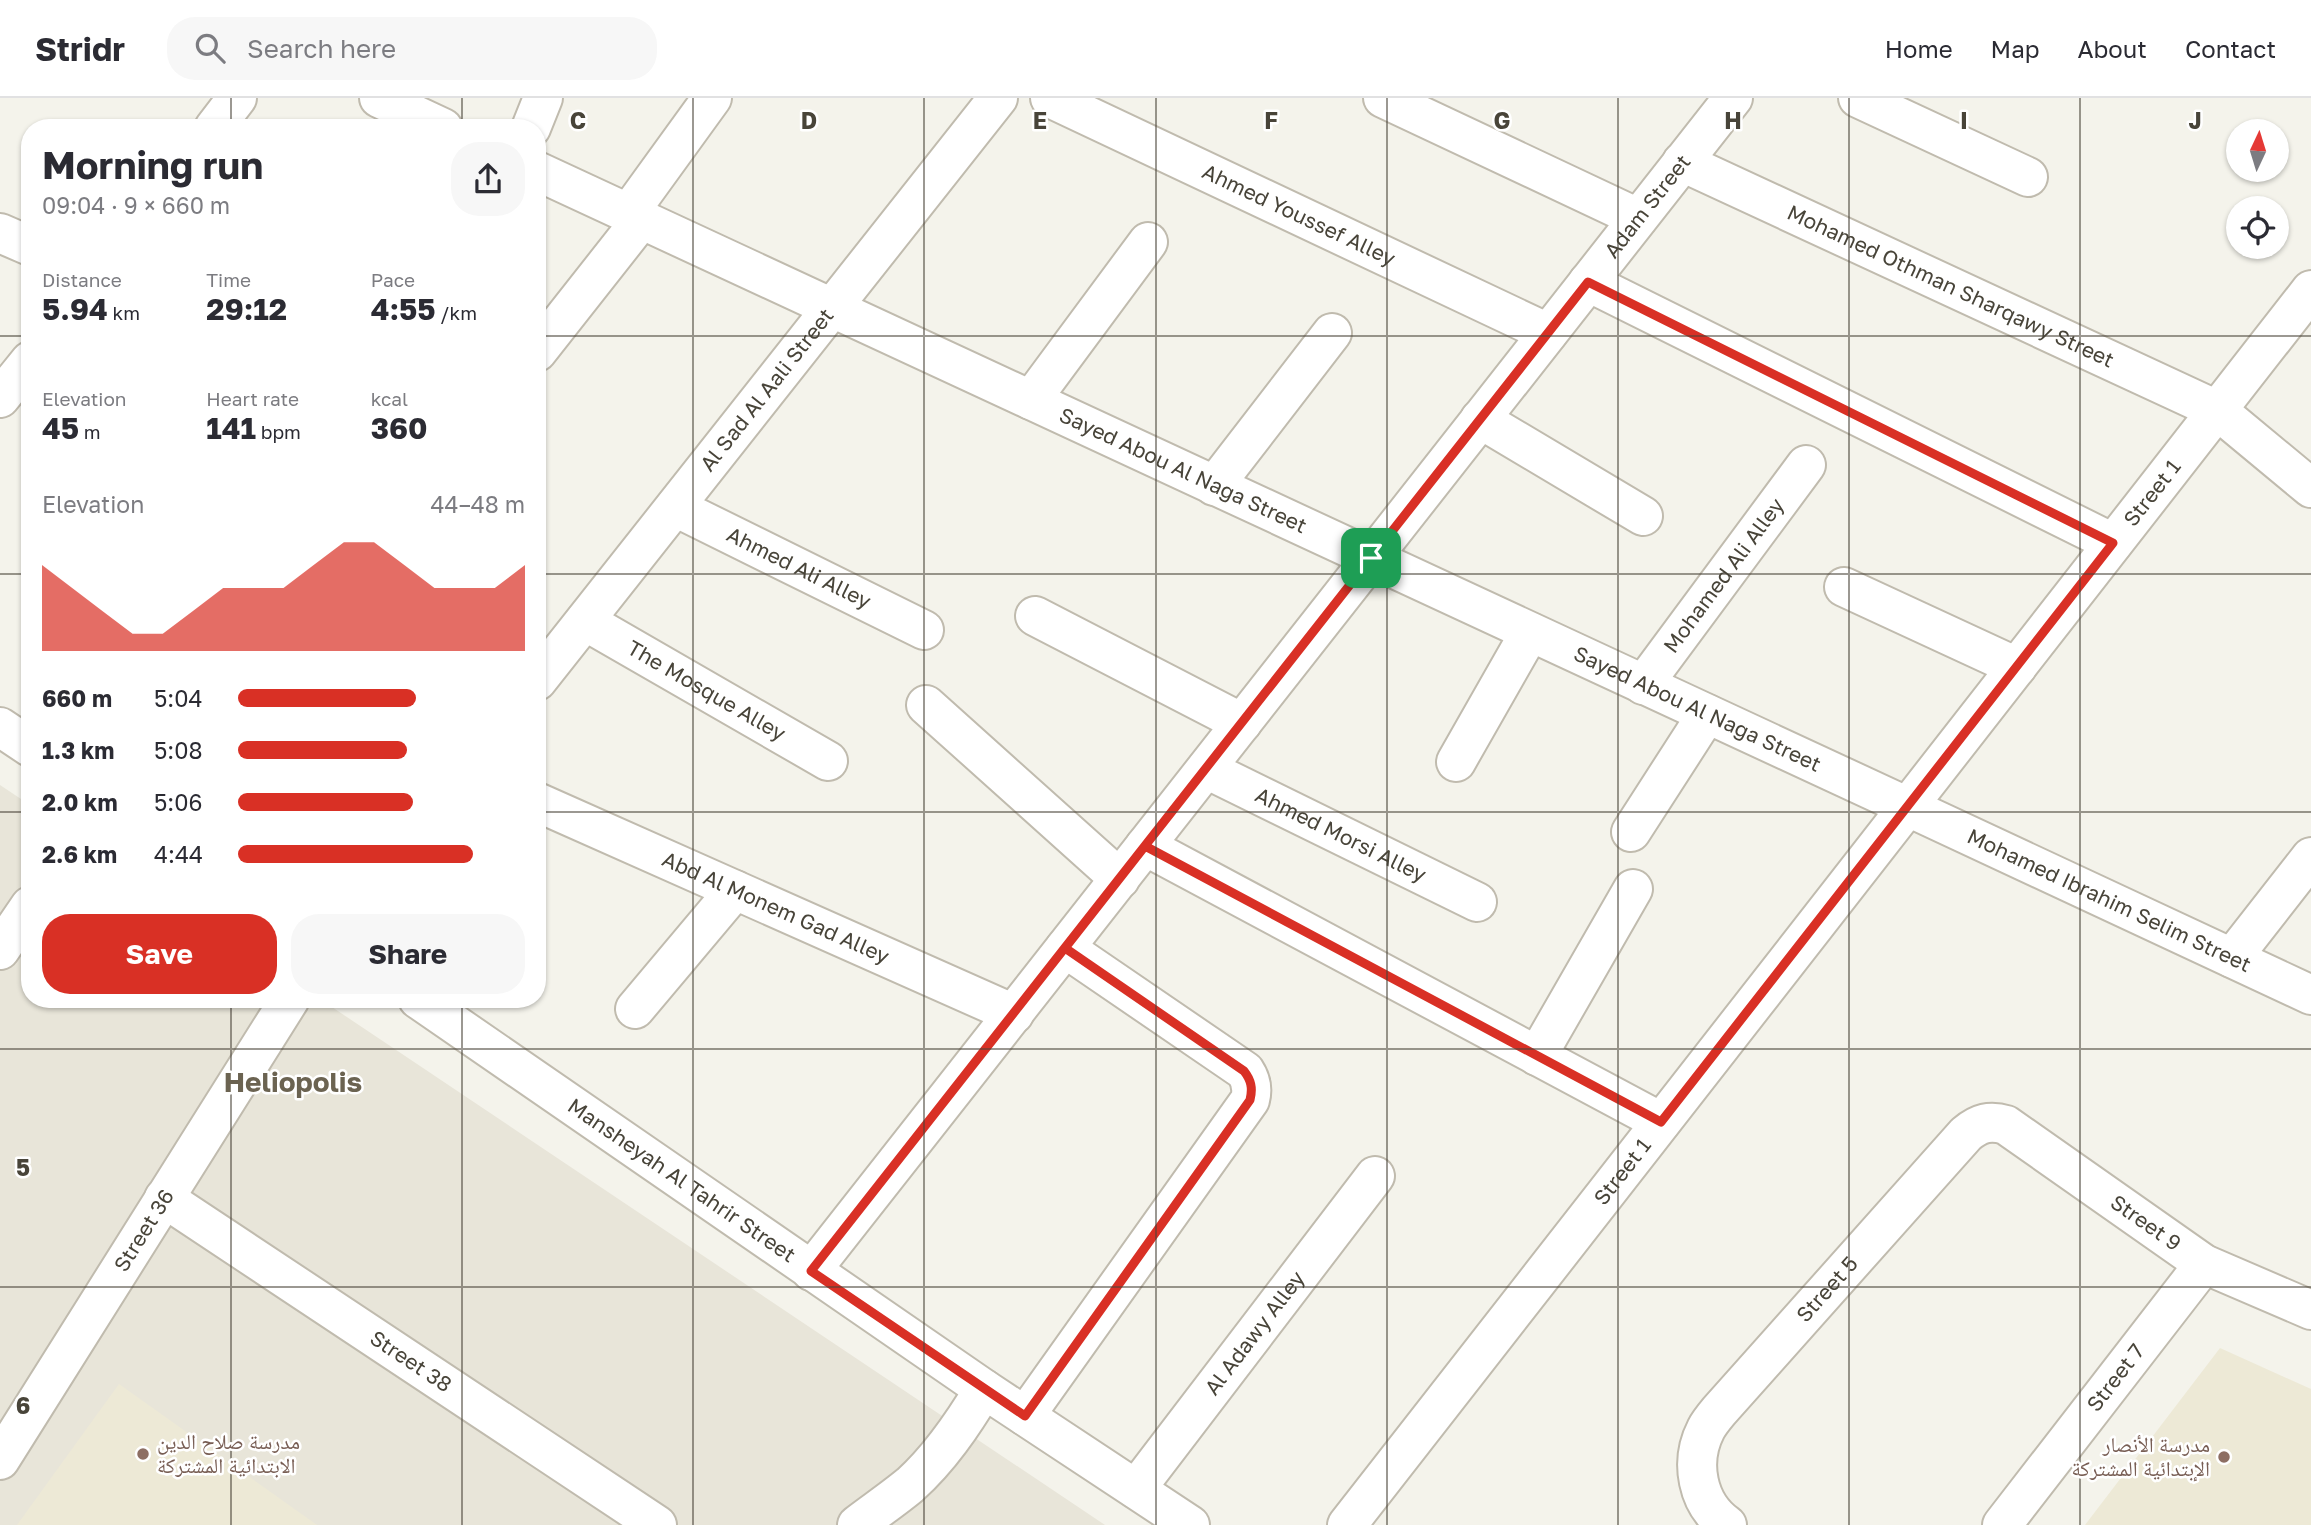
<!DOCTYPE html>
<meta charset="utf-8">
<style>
:root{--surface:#fff;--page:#f7f7f7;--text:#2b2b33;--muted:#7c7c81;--line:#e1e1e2;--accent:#d93025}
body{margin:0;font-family:"Golos Text","Noto Naskh Arabic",sans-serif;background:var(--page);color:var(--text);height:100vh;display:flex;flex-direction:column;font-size:26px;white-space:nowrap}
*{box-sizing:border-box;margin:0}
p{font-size:23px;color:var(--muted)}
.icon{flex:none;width:38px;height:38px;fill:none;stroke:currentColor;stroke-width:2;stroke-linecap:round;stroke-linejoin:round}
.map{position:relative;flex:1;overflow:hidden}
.details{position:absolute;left:21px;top:21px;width:525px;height:889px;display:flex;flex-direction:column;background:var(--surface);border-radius:28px;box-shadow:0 2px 5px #0004}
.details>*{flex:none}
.needle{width:46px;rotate:4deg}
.buttons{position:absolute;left:2226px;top:21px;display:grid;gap:14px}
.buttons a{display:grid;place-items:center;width:63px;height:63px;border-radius:50%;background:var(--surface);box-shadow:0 2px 5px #0004;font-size:35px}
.pin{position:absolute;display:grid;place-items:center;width:60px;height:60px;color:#fff;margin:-30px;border-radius:14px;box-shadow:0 4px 10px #0006}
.round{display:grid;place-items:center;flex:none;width:74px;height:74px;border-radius:28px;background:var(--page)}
.summary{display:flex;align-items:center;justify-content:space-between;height:119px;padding:0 21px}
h1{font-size:38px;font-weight:700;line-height:52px}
.figures{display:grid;grid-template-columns:repeat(3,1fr);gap:10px;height:119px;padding:7px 21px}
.figures div{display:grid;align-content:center}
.figures b{font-size:30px;font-weight:700}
.figures small{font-size:19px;font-weight:400}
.figures p{font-size:19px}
.chart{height:196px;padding:14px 21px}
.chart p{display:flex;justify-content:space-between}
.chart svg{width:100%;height:126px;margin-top:7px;fill:var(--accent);opacity:.7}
.primary-button{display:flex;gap:14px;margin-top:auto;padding:14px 21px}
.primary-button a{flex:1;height:80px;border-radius:28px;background:var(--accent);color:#fff;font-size:28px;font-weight:700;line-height:80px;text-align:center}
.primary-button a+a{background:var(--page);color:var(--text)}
ul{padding:0 21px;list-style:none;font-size:23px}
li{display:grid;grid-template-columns:112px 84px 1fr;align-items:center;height:52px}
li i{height:18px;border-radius:9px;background:var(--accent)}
header{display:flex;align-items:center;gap:42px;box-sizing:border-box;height:98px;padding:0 35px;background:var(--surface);border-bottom:2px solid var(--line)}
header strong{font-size:33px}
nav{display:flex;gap:38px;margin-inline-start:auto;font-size:24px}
.search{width:490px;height:63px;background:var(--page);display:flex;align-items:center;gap:18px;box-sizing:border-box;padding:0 24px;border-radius:28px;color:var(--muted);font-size:26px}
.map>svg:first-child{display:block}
.residential{fill:#e8e5d9}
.education{fill:#ede9d6}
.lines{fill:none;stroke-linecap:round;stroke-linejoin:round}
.minor-casing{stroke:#c0bbae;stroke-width:42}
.tertiary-casing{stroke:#c0bbae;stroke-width:42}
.minor{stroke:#fff;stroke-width:38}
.tertiary{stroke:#fff;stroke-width:38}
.route-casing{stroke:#fff;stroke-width:14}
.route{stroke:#d93025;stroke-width:9}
.grid{fill:none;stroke:#484439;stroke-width:2;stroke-opacity:0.55}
.education-dot{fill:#8d6e63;stroke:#fff;stroke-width:2.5}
.labels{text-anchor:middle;stroke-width:5;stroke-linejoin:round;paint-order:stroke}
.street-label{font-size:21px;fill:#484439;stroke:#fff}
.education-label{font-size:21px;fill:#785e54;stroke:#fff;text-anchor:start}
.district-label{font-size:28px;font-weight:bold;fill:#6b6351;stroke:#fff}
.grid-label{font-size:23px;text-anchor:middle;font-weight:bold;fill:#484439;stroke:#fff;stroke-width:5;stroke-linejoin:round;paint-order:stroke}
</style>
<header>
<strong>Stridr</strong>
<div class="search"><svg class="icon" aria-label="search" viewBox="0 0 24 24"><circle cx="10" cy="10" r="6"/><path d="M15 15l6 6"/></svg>Search here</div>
<nav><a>Home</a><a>Map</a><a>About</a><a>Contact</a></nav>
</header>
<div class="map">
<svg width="2311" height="1427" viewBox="0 0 2311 1427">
<rect width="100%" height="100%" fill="#f4f3eb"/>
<polygon class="residential" points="0,687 30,707 30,901 320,901 1105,1427 0,1427"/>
<g class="education">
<polygon points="2220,1250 2311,1291 2311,1427 2085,1427"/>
<polygon points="119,1286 317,1427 17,1427"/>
</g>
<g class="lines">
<defs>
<g id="minor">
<polyline points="379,0 443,30"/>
<path id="s1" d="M1050,0L1548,235"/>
<polyline points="1383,0 1638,120"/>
<polyline points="1858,0 2028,79"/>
<polyline points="531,30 543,0"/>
<path id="s2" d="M1682,64L2217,312L2311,390"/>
<path id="s3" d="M537,73L1906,708"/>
<polyline points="628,116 712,0"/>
<polyline points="0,135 30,148"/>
<polyline points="1588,184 2113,445"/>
<polyline points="537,254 641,122"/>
<polyline points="1031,302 1148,144"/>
<polyline points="1480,321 1643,418"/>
<polyline points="1214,388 1332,235"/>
<path id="s4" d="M675,409L924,532"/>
<polyline points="1844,489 2017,569"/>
<polyline points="1035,518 1242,625"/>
<path id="s5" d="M585,523L828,663"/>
<path id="s6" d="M537,583L998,0"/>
<path id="s7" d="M1643,587L1806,367"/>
<polyline points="926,607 1120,781"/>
<polyline points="1456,664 1530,534"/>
<path id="s8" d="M1206,671L1477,804"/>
<path id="s9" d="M537,704L1014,916"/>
<polyline points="1631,734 1707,616"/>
<polyline points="1145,748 1661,1024"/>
<polyline points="2232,860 2311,759"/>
<polyline points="635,911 735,792"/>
<polyline points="1537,958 1633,791"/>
<path id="s10" d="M164,1100L657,1427"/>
<path id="s11" d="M811,1173L1733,0"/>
<path d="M1025,1318L1250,1002C1253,991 1251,982 1245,973L1065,850"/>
<path id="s12" d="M0,1362L290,901"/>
<path id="s13" d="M1136,1391L1375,1078"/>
<path d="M857,1427C874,1414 893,1401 910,1387C940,1360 963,1326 984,1291"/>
<path id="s14" d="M1347,1427L2311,192"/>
<path id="s15" d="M1727,1427C1697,1406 1689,1364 1706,1331C1709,1325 1714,1319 1719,1313L1966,1036C1979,1025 1990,1022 2006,1027L2204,1166L2311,1212"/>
<path id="s16" d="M2002,1427L2204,1166"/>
</g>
<g id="tertiary">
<polyline points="214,30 237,0"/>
<polyline points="0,300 30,263"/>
<polyline points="0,629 30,649"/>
<path id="s17" d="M1906,708L2311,897"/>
<polyline points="0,852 30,808"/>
<path id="s18" d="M418,901L984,1291L1190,1427"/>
</g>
</defs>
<use href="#minor" class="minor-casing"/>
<use href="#tertiary" class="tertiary-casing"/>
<use href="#minor" class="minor"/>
<use href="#tertiary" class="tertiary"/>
</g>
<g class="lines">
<defs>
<path id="route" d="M1371,460L811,1173L1025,1318L1250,1002C1253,990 1251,982 1244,973L1065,850L1145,748L1661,1024L2113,445L1588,184L1371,460"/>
</defs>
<use href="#route" class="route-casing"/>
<use href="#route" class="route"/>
</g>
<path class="grid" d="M231,0V30M462,0V30M693,0V1427M924,0V1427M1156,0V1427M1387,0V1427M1618,0V1427M1849,0V1427M2080,0V1427M0,238H30M537,238H2311M0,476H30M537,476H2311M0,714H30M537,714H2311M231,901V1427M462,901V1427M0,951H2311M0,1189H2311"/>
<g class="education-dot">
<circle cx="143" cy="1356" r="7"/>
<circle cx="2224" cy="1359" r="7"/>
</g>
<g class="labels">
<g class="street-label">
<text dy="7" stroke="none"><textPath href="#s11" startOffset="1354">Adam Street</textPath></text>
<text dy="7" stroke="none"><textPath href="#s1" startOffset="275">Ahmed Youssef Alley</textPath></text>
<text dy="7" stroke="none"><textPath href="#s2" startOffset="296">Mohamed Othman Sharqawy Street</textPath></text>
<text dy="7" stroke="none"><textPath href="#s6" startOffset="371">Al Sad Al Aali Street</textPath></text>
<text dy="7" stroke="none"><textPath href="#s3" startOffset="712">Sayed Abou Al Naga Street</textPath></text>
<text dy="7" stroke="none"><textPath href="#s14" startOffset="1309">Street 1</textPath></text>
<text dy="7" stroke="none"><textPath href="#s4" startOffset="138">Ahmed Ali Alley</textPath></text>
<text dy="7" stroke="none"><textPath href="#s7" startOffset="136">Mohamed Ali Alley</textPath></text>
<text dy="7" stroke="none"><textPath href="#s5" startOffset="140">The Mosque Alley</textPath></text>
<text dy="7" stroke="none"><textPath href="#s3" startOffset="1279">Sayed Abou Al Naga Street</textPath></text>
<text dy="7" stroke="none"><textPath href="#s8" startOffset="150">Ahmed Morsi Alley</textPath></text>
<text dy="7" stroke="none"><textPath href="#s17" startOffset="224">Mohamed Ibrahim Selim Street</textPath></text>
<text dy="7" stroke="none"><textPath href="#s9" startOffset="261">Abd Al Monem Gad Alley</textPath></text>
<text dy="7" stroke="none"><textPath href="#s14" startOffset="448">Street 1</textPath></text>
<text dy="7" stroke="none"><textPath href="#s18" startOffset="320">Mansheyah Al Tahrir Street</textPath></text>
<text dy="7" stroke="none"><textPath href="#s15" startOffset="714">Street 9</textPath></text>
<text dy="7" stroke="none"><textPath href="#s12" startOffset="271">Street 36</textPath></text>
<text dy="7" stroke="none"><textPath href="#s15" startOffset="292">Street 5</textPath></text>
<text dy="7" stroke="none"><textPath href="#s13" startOffset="196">Al Adawy Alley</textPath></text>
<text dy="7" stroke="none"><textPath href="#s10" startOffset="296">Street 38</textPath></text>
<text dy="7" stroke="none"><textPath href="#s16" startOffset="186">Street 7</textPath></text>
</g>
<g class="education-label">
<text x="157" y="1351">مدرسة صلاح الدين<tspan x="157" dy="24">الابتدائية المشتركة</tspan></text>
<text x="2210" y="1354" text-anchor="end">مدرسة الأنصار<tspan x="2210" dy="24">الإبتدائية المشتركة</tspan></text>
</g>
<g class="district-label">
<text x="293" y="994">Heliopolis</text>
</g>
</g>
<g class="grid-label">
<text x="578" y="31">C</text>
<text x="809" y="31">D</text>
<text x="1040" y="31">E</text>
<text x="1271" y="31">F</text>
<text x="1502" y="31">G</text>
<text x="1733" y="31">H</text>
<text x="1964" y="31">I</text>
<text x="2195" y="31">J</text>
<text x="23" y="1078">5</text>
<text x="23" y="1316">6</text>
</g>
</svg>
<div class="buttons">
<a><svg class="needle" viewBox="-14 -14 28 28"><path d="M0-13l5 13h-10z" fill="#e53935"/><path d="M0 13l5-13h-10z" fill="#7c7c81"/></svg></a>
<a><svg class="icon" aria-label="locate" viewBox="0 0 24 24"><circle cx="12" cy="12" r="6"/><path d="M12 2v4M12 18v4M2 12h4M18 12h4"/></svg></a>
</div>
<div class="pin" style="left:1371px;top:460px;background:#1e9e55"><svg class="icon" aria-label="arrive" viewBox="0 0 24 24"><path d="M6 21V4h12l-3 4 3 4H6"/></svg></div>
<section class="details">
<div class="summary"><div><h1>Morning run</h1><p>09:04 · 9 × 660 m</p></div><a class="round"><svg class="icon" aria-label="share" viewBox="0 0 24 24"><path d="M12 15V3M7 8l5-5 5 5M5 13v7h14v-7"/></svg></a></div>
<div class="figures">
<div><p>Distance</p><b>5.94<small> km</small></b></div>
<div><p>Time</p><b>29:12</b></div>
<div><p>Pace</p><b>4:55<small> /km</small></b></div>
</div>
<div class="figures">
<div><p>Elevation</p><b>45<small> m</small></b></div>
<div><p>Heart rate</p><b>141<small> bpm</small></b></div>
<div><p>kcal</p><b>360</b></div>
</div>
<div class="chart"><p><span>Elevation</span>44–48 m</p>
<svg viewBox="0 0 160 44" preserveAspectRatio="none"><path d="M0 44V14L10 22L20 30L30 38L40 38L50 30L60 22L70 22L80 22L90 14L100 6L110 6L120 14L130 22L140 22L150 22L160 14V44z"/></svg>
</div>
<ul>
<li><b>660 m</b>5:04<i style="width:62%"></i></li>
<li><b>1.3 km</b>5:08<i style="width:59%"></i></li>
<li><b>2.0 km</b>5:06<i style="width:61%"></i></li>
<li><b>2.6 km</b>4:44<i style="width:82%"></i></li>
</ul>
<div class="primary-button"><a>Save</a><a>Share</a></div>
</section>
</div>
